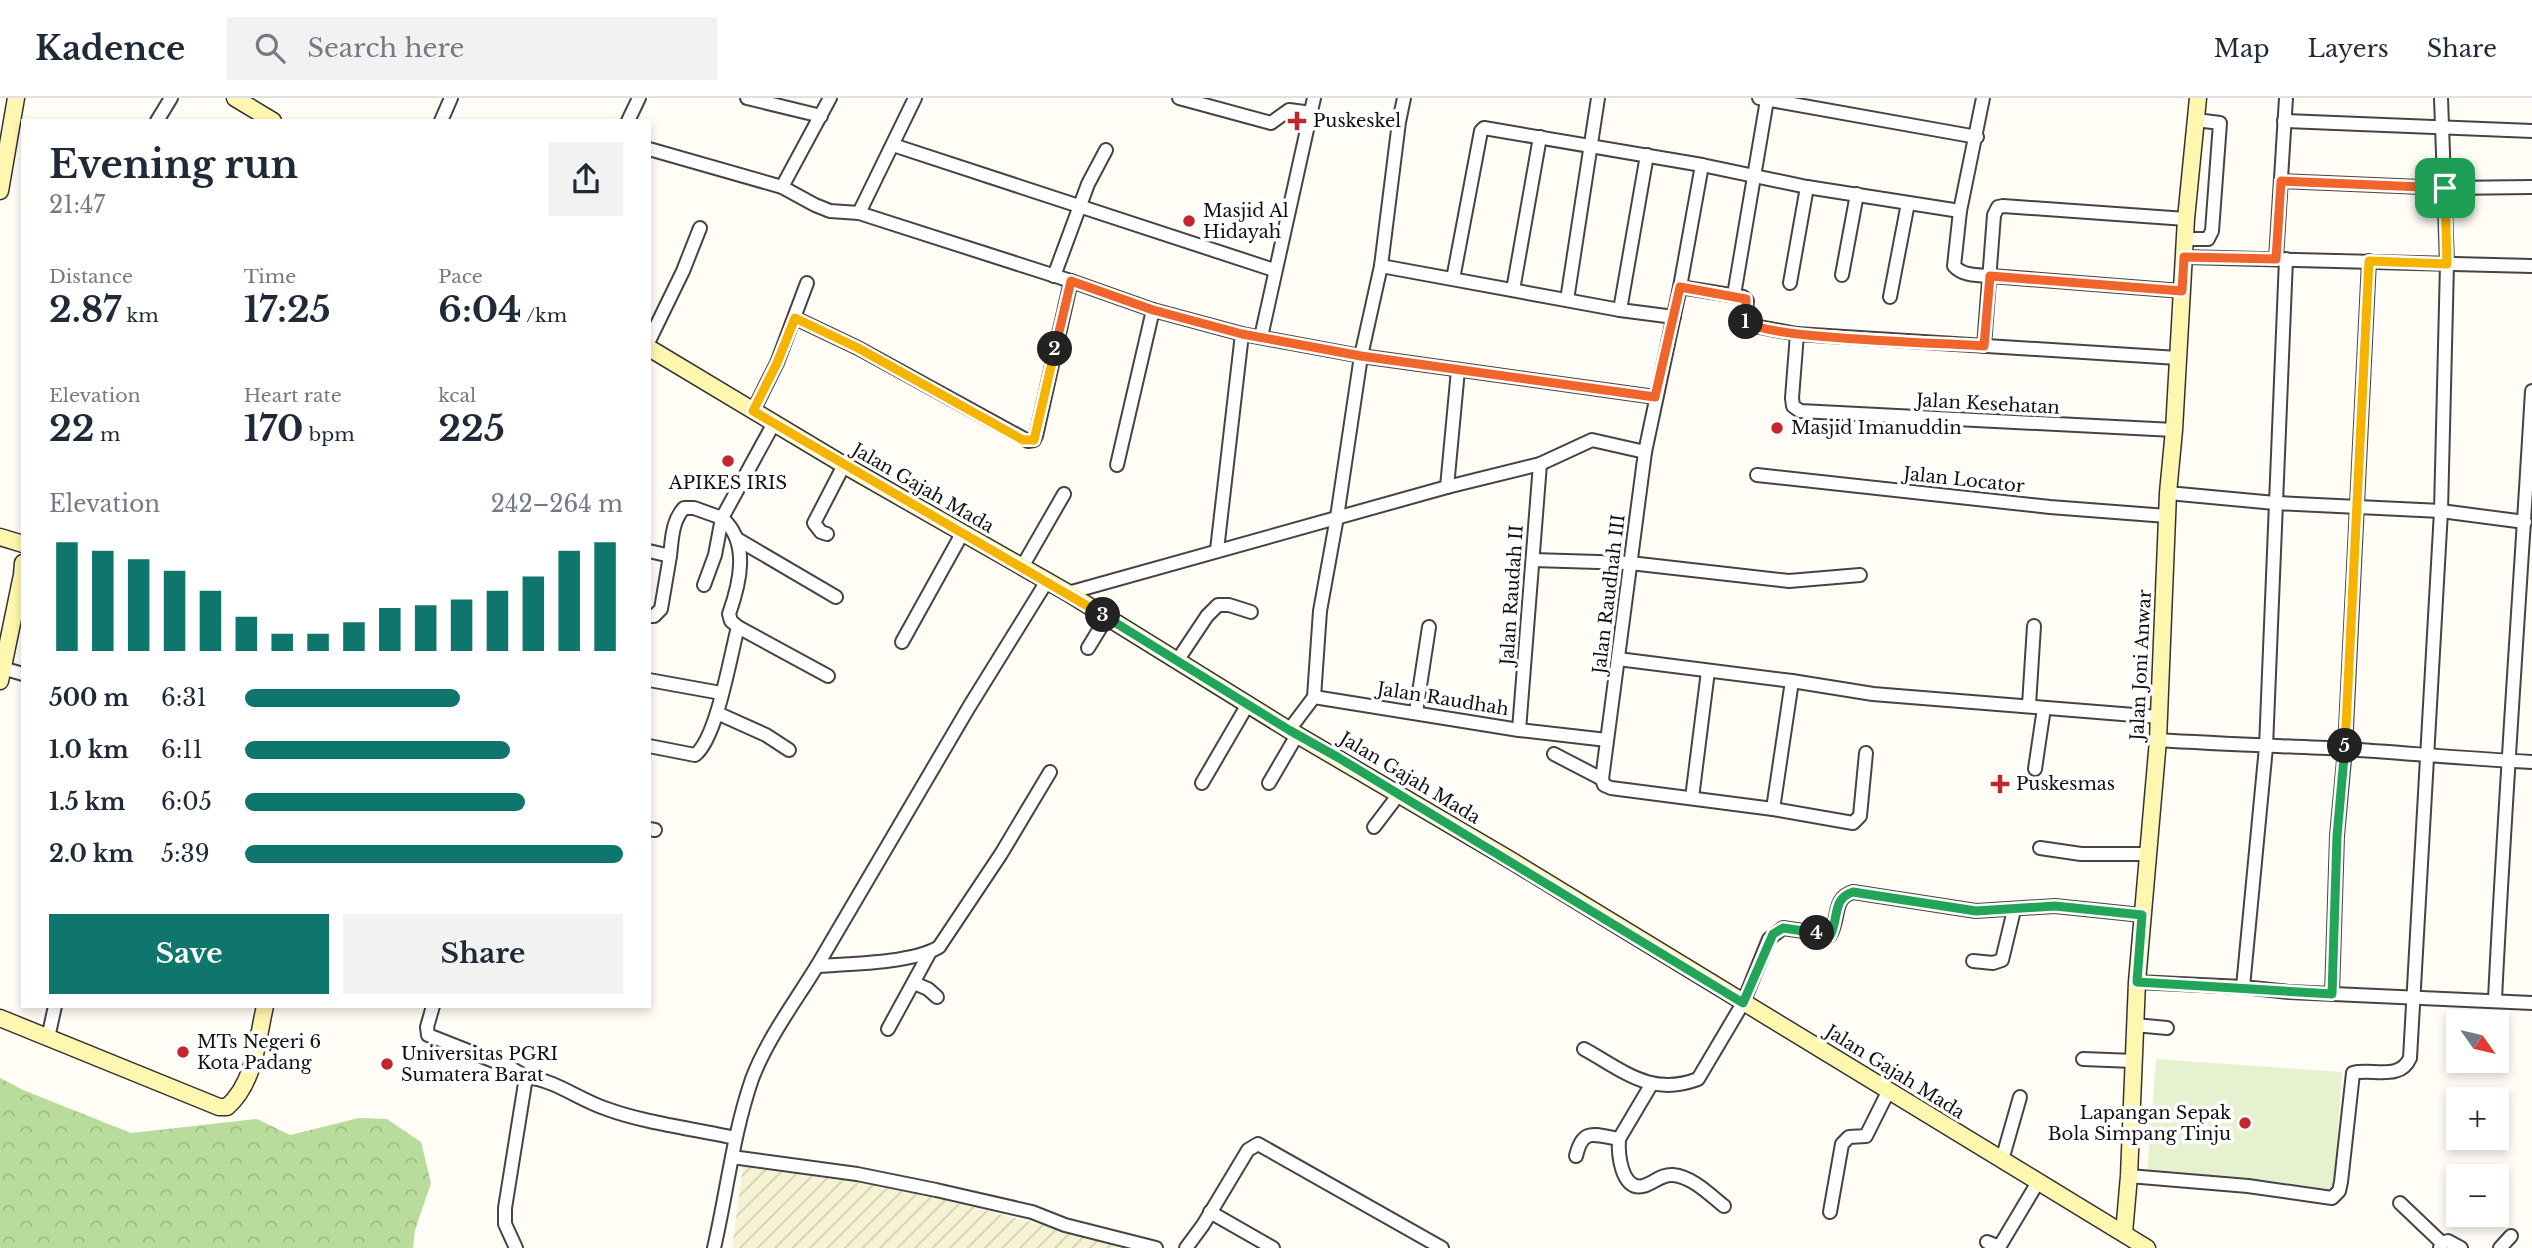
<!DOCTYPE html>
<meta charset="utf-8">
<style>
:root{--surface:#fff;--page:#f2f2f3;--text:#1f2937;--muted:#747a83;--line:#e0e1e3;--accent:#0f766e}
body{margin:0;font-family:"Libre Baskerville",serif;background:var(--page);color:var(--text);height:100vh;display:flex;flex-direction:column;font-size:26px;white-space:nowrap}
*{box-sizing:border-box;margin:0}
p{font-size:23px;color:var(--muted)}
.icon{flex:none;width:38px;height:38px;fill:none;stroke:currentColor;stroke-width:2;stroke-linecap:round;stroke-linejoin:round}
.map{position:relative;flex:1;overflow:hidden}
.panel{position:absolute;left:21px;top:21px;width:630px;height:889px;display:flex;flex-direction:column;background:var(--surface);border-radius:0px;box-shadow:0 4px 10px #0003}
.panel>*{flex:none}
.needle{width:46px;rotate:124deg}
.controls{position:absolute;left:2446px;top:912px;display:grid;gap:14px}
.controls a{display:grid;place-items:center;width:63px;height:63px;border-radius:0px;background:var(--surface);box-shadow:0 4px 10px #0003;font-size:35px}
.pin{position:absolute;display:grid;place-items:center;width:60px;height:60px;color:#fff;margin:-30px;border-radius:14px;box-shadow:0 4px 10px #0006}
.km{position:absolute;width:35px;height:35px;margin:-18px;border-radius:50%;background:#222;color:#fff;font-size:19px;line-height:35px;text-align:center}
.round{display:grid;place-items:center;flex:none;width:74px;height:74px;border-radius:0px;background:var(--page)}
.headline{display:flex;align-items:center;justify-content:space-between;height:119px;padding:0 28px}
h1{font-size:38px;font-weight:700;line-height:52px}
.figures{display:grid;grid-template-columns:repeat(3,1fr);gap:10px;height:119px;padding:7px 28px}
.figures div{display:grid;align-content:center}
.figures b{font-size:35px;font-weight:700}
.figures small{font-size:19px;font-weight:400}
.figures p{font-size:19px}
.chart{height:196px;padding:14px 28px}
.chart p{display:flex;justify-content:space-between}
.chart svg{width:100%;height:126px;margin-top:7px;stroke:var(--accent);stroke-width:6}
.cta{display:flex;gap:14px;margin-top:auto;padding:14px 28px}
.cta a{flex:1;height:80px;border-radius:0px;background:var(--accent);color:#fff;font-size:28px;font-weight:700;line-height:80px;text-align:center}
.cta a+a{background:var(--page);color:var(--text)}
ul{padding:0 28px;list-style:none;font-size:23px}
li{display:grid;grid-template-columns:112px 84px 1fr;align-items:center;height:52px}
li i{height:18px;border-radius:9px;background:var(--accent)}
header{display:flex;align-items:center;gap:42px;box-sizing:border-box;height:98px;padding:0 35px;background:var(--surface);border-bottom:2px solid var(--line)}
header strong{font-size:33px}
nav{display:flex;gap:38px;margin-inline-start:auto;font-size:24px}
.search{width:490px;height:63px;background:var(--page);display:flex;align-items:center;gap:18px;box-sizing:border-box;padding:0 24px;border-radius:0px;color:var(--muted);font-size:26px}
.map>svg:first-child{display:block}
.farmland{fill:url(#farmland-furrows)}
.forest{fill:url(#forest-crowns)}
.pitch{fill:#e6f2cf}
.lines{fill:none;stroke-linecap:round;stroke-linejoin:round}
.street-casing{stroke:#444;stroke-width:16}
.secondary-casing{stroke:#333;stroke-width:19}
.street{stroke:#fff;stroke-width:12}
.secondary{stroke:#fff6b0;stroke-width:16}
.split-1-casing{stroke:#fff;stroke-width:14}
.split-2-casing{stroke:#fff;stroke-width:14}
.split-3-casing{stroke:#fff;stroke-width:14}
.split-4-casing{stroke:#fff;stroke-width:14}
.split-5-casing{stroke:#fff;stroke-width:14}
.split-6-casing{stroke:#fff;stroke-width:14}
.split-1{stroke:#f0652b;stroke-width:9}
.split-2{stroke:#f0652b;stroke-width:9}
.split-3{stroke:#f5b400;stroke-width:9}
.split-4{stroke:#22a559;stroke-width:9}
.split-5{stroke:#22a559;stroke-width:9}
.split-6{stroke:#f5b400;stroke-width:9}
.poi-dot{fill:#c4262e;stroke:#fff;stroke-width:2.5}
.labels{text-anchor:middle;stroke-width:7;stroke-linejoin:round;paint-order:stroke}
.poi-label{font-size:18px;fill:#111;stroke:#fff;text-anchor:start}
.street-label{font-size:18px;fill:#111;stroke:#fff}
</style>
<header>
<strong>Kadence</strong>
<div class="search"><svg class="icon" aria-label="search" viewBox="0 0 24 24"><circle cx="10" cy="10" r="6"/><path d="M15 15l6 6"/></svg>Search here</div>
<nav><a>Map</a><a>Layers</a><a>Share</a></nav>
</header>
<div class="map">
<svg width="2532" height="1150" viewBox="0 0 2532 1150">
<defs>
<pattern id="farmland-furrows" width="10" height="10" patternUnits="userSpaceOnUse" patternTransform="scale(1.75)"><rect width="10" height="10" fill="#f6f3d4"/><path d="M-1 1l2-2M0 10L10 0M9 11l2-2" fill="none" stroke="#d2cfb5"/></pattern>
<pattern id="forest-crowns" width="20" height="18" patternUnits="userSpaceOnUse" patternTransform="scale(1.75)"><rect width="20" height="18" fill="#b9dc9c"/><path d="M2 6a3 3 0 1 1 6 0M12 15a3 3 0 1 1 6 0" fill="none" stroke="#9ebc85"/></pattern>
</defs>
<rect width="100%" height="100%" fill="#fffdf5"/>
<polygon class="farmland" points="743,1068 899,1090 1131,1150 732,1150"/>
<polygon class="forest" points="0,980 23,992 131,1035 257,1021 290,1037 359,1020 387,1021 421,1044 431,1085 415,1132 413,1150 0,1150"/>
<polygon class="pitch" points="2156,961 2342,974 2334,1093 2147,1076"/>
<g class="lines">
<defs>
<g id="street">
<polyline points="747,0 821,18"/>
<polyline points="1179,0 1271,25 1289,12 1312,15"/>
<polyline points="1759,0 1977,39"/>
<path d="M1983,0L1960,113L1954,168C1963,178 1977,177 1991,178L2182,193"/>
<polyline points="157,23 171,0"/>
<polyline points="441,23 451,0"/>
<polyline points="628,23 639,0"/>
<polyline points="2284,23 2532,33"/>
<polyline points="893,47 1274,172"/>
<polyline points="649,51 782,89 815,107 830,113 859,115 915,0"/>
<polyline points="1702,67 1680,189 1645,354 1602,681 1604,687 1611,690 1773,711 1853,725 1860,718 1866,655"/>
<polyline points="2281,83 2445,90 2532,89"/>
<polyline points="782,89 830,0"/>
<polyline points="859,115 1071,183 1153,212 1242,236 1361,258 1655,299"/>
<polyline points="2185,141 2208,141 2212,133 2220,25 2196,22"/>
<polyline points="2184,159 2532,168"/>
<polyline points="2276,161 2286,0"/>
<polyline points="1381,168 1620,212 1674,219"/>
<polyline points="1842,177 1857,96"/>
<polyline points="1054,178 1088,86 1106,52"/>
<polyline points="1453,181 1481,33 1484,30 1702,67 1807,89 1960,113"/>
<polyline points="1790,185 1807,89"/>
<polyline points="1680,189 1743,199 1747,203 1745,222 1749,227 1797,236 2178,260"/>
<polyline points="1513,192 1540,39"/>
<polyline points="1734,197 1767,2"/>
<polyline points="1890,199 1908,105"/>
<polyline points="1567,202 1598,0"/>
<polyline points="1620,212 1647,57"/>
<polyline points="795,220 858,250 1028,343 1034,342 1036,338 1071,183"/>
<polyline points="1797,236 1792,300 1793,308 1800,313 2174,332"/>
<polyline points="1261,239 1314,0"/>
<polyline points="649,243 683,173 700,130"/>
<polyline points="1984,248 1994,117 1998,109 2003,108 2186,121"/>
<polyline points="753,313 777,265 807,185"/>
<polyline points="1117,367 1153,212"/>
<polyline points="1757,377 2050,409 2167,418"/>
<polyline points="1447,389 1458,272"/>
<polyline points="2168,395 2275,405 2441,413 2525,424"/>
<polyline points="827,436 821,434 814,425 844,367"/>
<polyline points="737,441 836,499"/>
<polyline points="1217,452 1242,236"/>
<path d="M649,453L670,458C672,441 672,423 684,410H694L722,420L715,457L704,487"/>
<polyline points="1533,462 1630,465 1789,483 1860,477"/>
<polyline points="1022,469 1064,396"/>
<path d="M1047,483L969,609L817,868C849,866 913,865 939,849L1001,756L1050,674"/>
<polyline points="1068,495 1447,389 1540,366 1592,342 1645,354"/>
<polyline points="649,518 654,518 661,511 670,458"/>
<polyline points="738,529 828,578"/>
<polyline points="902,544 963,434"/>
<polyline points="1088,550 1107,519"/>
<polyline points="1618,561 1792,583 1873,596 2159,619"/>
<polyline points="1177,563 1207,518 1218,507 1229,507 1251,514"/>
<polyline points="2,570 23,576"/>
<polyline points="649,582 721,595"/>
<polyline points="1314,599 1320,513 1337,419 1361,258 1381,168 1399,24 1404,0"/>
<polyline points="2029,607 2034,528"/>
<polyline points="1416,614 1429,529"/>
<polyline points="717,615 766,637 789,652"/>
<polyline points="1289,632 1314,599 1519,632 1607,642"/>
<polyline points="1519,632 1540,366"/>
<path d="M2158,642C2220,646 2283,648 2345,651C2407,655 2469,661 2532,664"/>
<path d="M649,648L695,657C717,640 730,559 738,529L731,523L729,516C740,485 750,444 722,420L774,325"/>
<polyline points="1554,656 1602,681"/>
<polyline points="2035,671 2044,610"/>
<polyline points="1202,685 1248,606"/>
<polyline points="1269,685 1297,637"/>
<polyline points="1692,700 1708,573"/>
<polyline points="1773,711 1792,583"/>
<polyline points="1374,729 1399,696"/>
<polyline points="649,731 655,732"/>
<polyline points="2040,750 2081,756 2146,756"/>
<polyline points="1973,863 1993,865 2002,862 2014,812"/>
<polyline points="2137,884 2243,889 2289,894 2532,905"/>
<polyline points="914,885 928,891 937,899"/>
<polyline points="2243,889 2266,649 2286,161"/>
<polyline points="2332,896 2337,738 2345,651 2369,163"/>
<path d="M2495,901C2505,698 2520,496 2532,293"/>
<polyline points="433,908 427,929 428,937 509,969 526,979 505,1110 505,1126 516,1150"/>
<polyline points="2135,927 2167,930"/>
<polyline points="888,931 930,854"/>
<polyline points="48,940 55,908"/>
<path d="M1584,951C1624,973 1651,999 1698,981L1743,905L1769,841L1783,830L1830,837C1840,821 1832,800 1853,794L1976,813L2055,808L2142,817"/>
<polyline points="2083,961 2134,963"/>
<path d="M526,979C556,982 579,1002 607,1011C645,1025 695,1031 735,1040"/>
<path d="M1619,1041C1618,1055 1621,1093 1643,1088C1654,1085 1661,1076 1673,1077C1693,1079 1710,1097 1724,1108"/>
<path d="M1576,1058C1583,1029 1594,1037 1619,1041L1651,987"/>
<polyline points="732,1059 857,1076 936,1092 1032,1114 1065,1127 1156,1150"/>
<polyline points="2002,1062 2020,999"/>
<path d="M2129,1078L2248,1088L2332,1100L2339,1093L2341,1084L2353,975C2372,970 2400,983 2410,960L2441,413L2447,166L2441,0"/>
<polyline points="2400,1105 2442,1145 2440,1150"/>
<polyline points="1210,1114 1273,1150"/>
<polyline points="1830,1114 1842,1046 1849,1039 1866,1038 1888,994"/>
<polyline points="1987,1144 1997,1148 2001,1146 2038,1084"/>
<polyline points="2442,1145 2448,1143 2461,1150"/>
<path d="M714,1150C727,1094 733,1036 752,981C767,941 795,904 817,868"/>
<polyline points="1186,1150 1203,1127 1248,1052 1258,1046 1442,1150"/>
<polyline points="2500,1150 2511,1138"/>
</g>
<g id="secondary">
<polyline points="235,0 273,23"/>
<polyline points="0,93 16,0"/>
<polyline points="649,250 844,367 1068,495 1289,632 1512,763 2147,1150"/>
<polyline points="0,439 23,446"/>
<polyline points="0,583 22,477 23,465"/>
<path d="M0,920L219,1009H227C255,984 257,943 265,908"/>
<polyline points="2124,1135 2129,1078 2137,884 2158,642 2168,395 2174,332 2186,121 2198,0"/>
</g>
</defs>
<use href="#street" class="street-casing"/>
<use href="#secondary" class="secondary-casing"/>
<use href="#street" class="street"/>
<use href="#secondary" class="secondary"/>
</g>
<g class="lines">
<defs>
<path id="split-1" d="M1746,224C1768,241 1945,245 1984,248L1990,178L2182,193L2184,159L2276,161L2281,83L2445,90"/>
<polyline id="split-2" points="1055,251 1071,183 1153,212 1242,236 1361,258 1655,299 1680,189 1746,201 1746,224"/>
<polyline id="split-3" points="1055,251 1034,342 1023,342 858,250 795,220 777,265 753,313 1103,517"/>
<polyline id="split-4" points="1103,517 1289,632 1339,660 1743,905 1773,836 1783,830 1817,835"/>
<path id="split-5" d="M1817,835L1830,838C1839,821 1832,800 1853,794L1976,813L2055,808L2142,817L2137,884L2332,896L2337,738L2345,648"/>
<polyline id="split-6" points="2345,648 2369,163 2447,166 2445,90"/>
</defs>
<use href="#split-1" class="split-1-casing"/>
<use href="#split-2" class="split-2-casing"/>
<use href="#split-3" class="split-3-casing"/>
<use href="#split-4" class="split-4-casing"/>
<use href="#split-5" class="split-5-casing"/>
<use href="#split-6" class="split-6-casing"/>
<use href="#split-1" class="split-1"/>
<use href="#split-2" class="split-2"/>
<use href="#split-3" class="split-3"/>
<use href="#split-4" class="split-4"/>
<use href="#split-5" class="split-5"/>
<use href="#split-6" class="split-6"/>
</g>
<g class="poi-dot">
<path d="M1293.5 12.5h7v7h7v7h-7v7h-7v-7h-7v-7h7z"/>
<circle cx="1189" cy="123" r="7"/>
<circle cx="1777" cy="330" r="7"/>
<circle cx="728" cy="363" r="7"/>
<path d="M1996.5 675.5h7v7h7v7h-7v7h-7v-7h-7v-7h7z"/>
<circle cx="183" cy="954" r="7"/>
<circle cx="387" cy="966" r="7"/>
<circle cx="2245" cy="1025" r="7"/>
</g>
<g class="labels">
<g class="poi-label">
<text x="1313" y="29">Puskeskel</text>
<text x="1203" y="119">Masjid Al<tspan x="1203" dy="21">Hidayah</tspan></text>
<text x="1791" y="336">Masjid Imanuddin</text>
<text x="728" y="391" text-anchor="middle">APIKES IRIS</text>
<text x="2016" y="692">Puskesmas</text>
<text x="197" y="950">MTs Negeri 6<tspan x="197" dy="21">Kota Padang</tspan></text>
<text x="401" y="962">Universitas PGRI<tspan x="401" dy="21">Sumatera Barat</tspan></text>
<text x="2231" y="1021" text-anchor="end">Lapangan Sepak<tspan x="2231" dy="21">Bola Simpang Tinju</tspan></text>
</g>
<g class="street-label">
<text transform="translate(1988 306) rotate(3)" y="6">Jalan Kesehatan</text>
<text transform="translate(1964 382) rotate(6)" y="6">Jalan Locator</text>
<text transform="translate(923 390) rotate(30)" y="6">Jalan Gajah Mada</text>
<text transform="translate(1609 496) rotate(-83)" y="6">Jalan Raudhah III</text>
<text transform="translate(1512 497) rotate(-86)" y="6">Jalan Raudah II</text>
<text transform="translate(2141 567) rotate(-87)" y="6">Jalan Joni Anwar</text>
<text transform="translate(1443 601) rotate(9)" y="6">Jalan Raudhah</text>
<text transform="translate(1410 680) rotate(31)" y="6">Jalan Gajah Mada</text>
<text transform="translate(1895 974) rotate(32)" y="6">Jalan Gajah Mada</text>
</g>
</g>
</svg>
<div class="controls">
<a><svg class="needle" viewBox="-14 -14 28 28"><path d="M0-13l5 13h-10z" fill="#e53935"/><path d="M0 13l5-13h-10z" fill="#747a83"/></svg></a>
<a>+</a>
<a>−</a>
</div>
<div class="pin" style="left:2445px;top:90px;background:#1e9e55"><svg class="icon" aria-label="arrive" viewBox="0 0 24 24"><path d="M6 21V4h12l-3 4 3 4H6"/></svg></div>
<b class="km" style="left:1746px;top:224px">1</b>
<b class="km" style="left:1055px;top:251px">2</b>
<b class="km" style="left:1103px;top:517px">3</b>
<b class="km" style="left:1817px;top:835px">4</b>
<b class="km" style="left:2345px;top:648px">5</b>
<section class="panel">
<div class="headline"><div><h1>Evening run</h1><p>21:47</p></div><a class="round"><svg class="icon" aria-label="share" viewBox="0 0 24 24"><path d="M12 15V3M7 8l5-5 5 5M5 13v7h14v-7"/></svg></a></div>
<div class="figures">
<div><p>Distance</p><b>2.87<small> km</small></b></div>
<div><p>Time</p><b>17:25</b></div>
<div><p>Pace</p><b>6:04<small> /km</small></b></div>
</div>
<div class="figures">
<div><p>Elevation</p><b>22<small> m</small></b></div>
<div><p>Heart rate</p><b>170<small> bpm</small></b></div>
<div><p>kcal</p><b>225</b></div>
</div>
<div class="chart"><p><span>Elevation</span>242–264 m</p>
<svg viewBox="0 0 160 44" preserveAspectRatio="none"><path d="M5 44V6M15 44V9M25 44V12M35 44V16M45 44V23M55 44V32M65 44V38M75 44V38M85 44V34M95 44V29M105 44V28M115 44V26M125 44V23M135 44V18M145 44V9M155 44V6"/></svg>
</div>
<ul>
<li><b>500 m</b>6:31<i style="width:57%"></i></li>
<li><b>1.0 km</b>6:11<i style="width:70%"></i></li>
<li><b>1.5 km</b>6:05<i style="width:74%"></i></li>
<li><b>2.0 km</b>5:39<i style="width:100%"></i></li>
</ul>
<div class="cta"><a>Save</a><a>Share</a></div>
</section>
</div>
